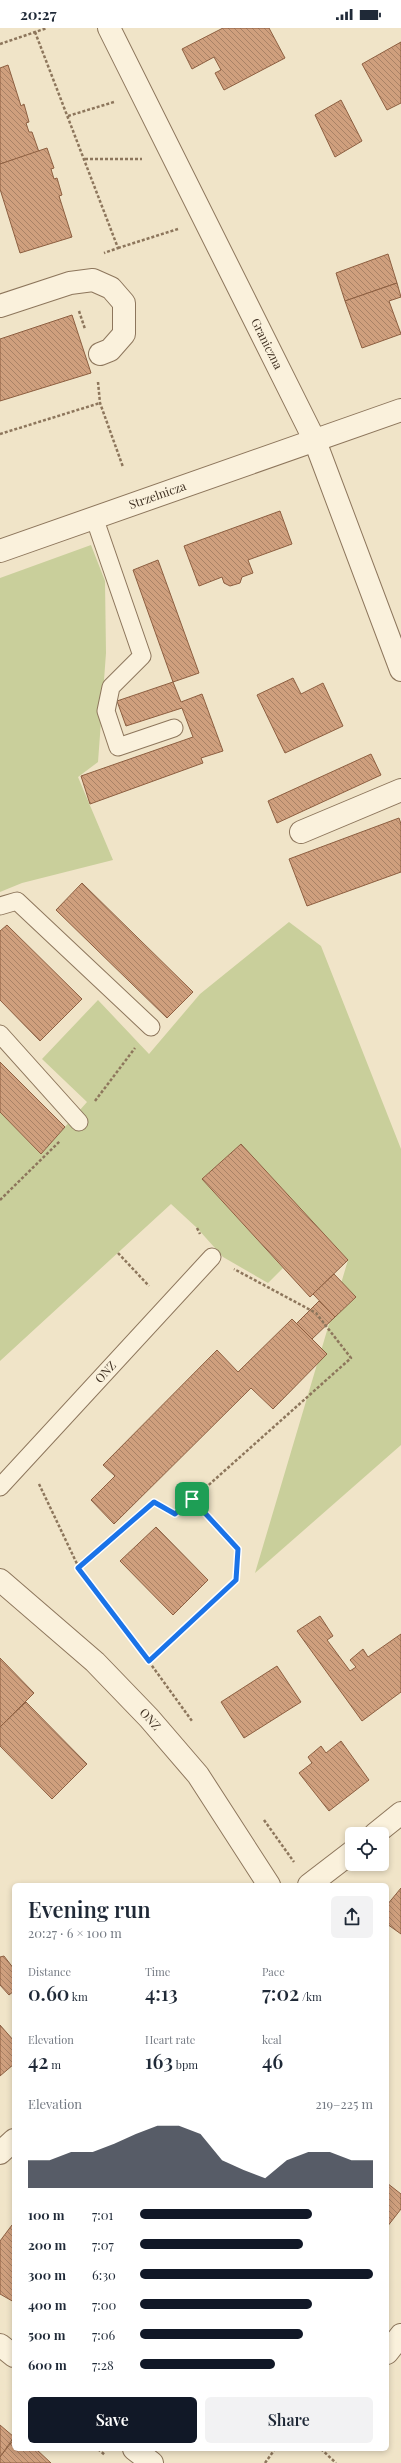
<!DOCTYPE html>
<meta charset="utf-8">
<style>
:root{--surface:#fff;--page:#f2f2f3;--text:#1f2937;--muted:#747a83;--accent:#111827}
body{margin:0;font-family:"Playfair Display",serif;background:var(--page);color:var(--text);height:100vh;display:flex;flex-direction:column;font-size:15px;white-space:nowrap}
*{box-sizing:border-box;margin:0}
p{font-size:13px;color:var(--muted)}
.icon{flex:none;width:22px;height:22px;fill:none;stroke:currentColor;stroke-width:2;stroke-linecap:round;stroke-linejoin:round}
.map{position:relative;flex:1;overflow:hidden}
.side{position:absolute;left:12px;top:1855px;width:377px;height:568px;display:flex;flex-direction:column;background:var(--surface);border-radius:6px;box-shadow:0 2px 6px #0003}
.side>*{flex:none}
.fabs{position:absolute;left:345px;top:1799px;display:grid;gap:8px}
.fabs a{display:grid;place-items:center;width:44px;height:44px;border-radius:6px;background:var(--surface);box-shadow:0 2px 6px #0003;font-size:20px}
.pin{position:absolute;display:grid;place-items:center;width:34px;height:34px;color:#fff;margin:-17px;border-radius:8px;box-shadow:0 2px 6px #0006}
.round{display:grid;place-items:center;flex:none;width:42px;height:42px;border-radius:6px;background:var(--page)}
.headline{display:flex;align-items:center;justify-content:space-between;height:68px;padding:0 16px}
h1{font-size:22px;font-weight:600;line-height:30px}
.stats{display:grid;grid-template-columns:repeat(3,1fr);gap:6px;height:68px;padding:4px 16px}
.stats div{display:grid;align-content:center}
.stats b{font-size:20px;font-weight:600}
.stats small{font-size:11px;font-weight:400}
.stats p{font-size:11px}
.chart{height:112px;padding:8px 16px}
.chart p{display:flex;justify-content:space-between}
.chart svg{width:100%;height:72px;margin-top:4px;fill:var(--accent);opacity:.7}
.cta{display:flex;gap:8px;margin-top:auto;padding:8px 16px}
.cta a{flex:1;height:46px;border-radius:6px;background:var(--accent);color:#fff;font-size:16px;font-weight:600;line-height:46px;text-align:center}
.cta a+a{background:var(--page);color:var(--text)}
ul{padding:0 16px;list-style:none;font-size:13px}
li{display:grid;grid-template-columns:64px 48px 1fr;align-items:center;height:30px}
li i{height:10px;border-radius:5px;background:var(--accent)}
.status{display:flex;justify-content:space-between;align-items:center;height:28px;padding:0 20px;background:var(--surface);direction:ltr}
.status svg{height:11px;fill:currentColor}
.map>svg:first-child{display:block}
.grass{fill:#c9cf9b}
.building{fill:url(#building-back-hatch);stroke:#8d5f41}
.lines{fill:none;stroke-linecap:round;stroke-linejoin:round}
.service-casing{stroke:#8d765c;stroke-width:19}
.minor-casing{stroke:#8d765c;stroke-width:24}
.tertiary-casing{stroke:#8d765c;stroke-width:24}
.path{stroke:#8d765c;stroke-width:2.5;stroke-dasharray:3 2;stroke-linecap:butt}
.service{stroke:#faf1dc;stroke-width:17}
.minor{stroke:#faf1dc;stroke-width:22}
.tertiary{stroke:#faf1dc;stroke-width:22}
.route-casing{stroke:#fff;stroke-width:8}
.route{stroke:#1a73e8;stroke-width:5}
.labels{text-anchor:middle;stroke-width:3;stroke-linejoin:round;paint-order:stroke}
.street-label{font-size:12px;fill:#3d2e20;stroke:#f7eed8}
</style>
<div class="status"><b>20:27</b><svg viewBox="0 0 49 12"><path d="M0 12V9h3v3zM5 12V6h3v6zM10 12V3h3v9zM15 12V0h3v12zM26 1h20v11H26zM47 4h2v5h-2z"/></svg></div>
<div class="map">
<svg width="401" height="2435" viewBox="0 0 401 2435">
<defs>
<pattern id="building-back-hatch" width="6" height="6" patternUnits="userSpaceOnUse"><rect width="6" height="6" fill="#cf9f7d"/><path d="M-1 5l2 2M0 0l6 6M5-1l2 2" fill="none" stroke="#a98266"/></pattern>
</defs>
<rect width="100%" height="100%" fill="#f0e4c8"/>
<g class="grass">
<polygon points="91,517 105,553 106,625 98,734 78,749 113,832 22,855 0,864 0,550"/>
<polygon points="289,894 321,918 401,1121 401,1417 255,1545 348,1232 241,1116 202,1151 283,1240 268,1255 223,1229 197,1200 171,1176 0,1333 0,1084 41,1126 87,1074 42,1031 98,972 149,1026 200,966"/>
</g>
<g class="building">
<polygon points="223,0 269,0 285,30 224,62 215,45 221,42 214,29 192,41 182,21"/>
<polygon points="401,14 401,75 387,82 362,36"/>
<polygon points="8,37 21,78 24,76 29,94 26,95 29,104 32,104 39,124 0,136 0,40"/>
<polygon points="341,72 362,113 335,129 315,87"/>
<polygon points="47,120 54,140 51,141 54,151 57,150 62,167 59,168 72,209 20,225 0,161 0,136"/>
<polygon points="388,226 397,255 345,273 336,245"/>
<polygon points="397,255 401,269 389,273 401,306 362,320 345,273"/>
<polygon points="72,287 91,345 0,373 0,311"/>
<polygon points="280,483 292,516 248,532 253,545 242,549 240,555 230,558 224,555 222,549 199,558 184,518"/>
<polygon points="158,532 199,645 173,654 133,542"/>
<polygon points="293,650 301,666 323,655 343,698 285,725 257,667"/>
<polygon points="173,654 181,674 202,666 223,723 201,730 203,735 90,776 81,748 193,709 182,680 126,698 117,673"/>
<polygon points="371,726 381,747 277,795 268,773"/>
<polygon points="399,790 401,796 401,844 307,878 289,831"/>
<polygon points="82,855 193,964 167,990 56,882"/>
<polygon points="7,897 82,971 40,1013 0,972 0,903"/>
<polygon points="0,1034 65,1099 41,1126 0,1084"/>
<polygon points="241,1116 348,1232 310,1269 202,1151"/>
<polygon points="334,1246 356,1269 335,1289 313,1266"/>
<polygon points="319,1273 335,1289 312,1311 296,1296"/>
<polygon points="292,1291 327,1326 273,1381 251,1360 114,1496 91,1472 115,1448 103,1437 217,1322 238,1344"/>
<polygon points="156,1499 208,1552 173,1587 120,1533"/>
<polygon points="320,1588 333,1608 327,1612 350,1643 356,1639 350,1632 363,1621 368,1629 401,1606 401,1664 362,1693 297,1603"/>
<polygon points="0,1630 34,1665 0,1699"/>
<polygon points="277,1638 301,1674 244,1710 221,1674"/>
<polygon points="26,1674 87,1736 52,1771 0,1718 0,1699"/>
<polygon points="341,1713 369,1752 329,1783 299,1745 312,1735 308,1729 321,1718 326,1725"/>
<polygon points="401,1860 401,1906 387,1896 387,1877"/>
<polygon points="4,1928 14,1941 14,1963 9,1967 0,1957 0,1929"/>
<polygon points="0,1997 14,2013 14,2036 0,2048"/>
<polygon points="387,2155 401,2166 401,2181 387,2199"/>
<polygon points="12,2197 14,2199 14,2274 0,2266 0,2213"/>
<polygon points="0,2397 14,2409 0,2429"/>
<polygon points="14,2411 14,2421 36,2421 51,2435 0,2435 0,2429"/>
</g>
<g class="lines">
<defs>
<g id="service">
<polyline points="94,489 142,628 111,659 106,683 118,719 174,700"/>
<polyline points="0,878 17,873 151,999"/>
<polyline points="0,1006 79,1094"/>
<path id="s1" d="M0,1459L212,1229"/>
</g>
<g id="minor">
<path id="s2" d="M109,0L315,413L401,642"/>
<polyline points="0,278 70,255 93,252 111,260 124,275 124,306 110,322 100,326"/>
<polyline points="301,804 401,762"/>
<path id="s3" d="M0,1552L95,1634L149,1690L198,1747L269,1857"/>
<polyline points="375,1806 401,1785"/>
<polyline points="309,1857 352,1824"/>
<polyline points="0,2125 14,2112"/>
<polyline points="0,2317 14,2328"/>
<polyline points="387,2325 401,2307"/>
<polyline points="134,2421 152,2435"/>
</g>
<g id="tertiary">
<path id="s4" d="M0,523L401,382"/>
</g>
</defs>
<use href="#service" class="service-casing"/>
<use href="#minor" class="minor-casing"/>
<use href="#tertiary" class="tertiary-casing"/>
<g class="path">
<polyline points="35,4 118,220 104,225"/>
<polyline points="0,16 47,0"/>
<polyline points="68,88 114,74"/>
<polyline points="85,131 142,131"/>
<polyline points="118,220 178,201"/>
<polyline points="79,283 85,301"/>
<polyline points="98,354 100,375 123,439"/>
<polyline points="0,406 100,375"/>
<polyline points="95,1073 135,1020"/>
<polyline points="0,1172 60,1113"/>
<polyline points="197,1200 200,1206"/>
<polyline points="118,1225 149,1258"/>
<polyline points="39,1456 79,1540 121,1595 192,1693"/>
<polyline points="79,1540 153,1474 175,1487 351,1330 316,1285 234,1241"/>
<polyline points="149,1633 236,1552 238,1521 191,1471"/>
<polyline points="264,1792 294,1834"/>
<polyline points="98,2421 105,2427"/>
<polyline points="321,2421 336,2435"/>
<polyline points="265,2435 275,2421"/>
</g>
<use href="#service" class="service"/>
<use href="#minor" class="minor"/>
<use href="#tertiary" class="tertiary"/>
</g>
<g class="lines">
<defs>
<polygon id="route" points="192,1471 238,1521 236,1552 149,1633 78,1540 154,1474 175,1486"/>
</defs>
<use href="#route" class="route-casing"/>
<use href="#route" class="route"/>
</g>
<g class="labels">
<g class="street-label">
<text dy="4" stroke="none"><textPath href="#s2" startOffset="353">Graniczna</textPath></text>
<text dy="4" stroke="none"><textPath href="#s4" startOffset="167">Strzelnicza</textPath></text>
<text dy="4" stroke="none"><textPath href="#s1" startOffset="156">ONZ</textPath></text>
<text dy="4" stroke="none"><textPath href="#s3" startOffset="205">ONZ</textPath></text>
</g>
</g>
</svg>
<div class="fabs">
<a><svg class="icon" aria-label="locate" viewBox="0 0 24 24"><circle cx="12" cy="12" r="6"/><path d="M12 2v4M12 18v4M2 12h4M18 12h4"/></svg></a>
</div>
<div class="pin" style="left:192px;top:1471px;background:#1e9e55"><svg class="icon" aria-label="arrive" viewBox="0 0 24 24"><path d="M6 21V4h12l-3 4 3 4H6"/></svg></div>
<section class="side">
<div class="headline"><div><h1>Evening run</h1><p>20:27 · 6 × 100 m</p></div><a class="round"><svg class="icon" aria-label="share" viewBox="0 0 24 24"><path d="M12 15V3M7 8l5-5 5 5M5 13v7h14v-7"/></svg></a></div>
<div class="stats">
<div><p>Distance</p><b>0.60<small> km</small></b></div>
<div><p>Time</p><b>4:13</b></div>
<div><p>Pace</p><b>7:02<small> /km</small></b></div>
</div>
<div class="stats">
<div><p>Elevation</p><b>42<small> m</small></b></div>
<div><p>Heart rate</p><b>163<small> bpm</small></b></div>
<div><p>kcal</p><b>46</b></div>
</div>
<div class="chart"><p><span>Elevation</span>219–225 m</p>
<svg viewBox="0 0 160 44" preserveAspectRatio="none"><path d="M0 44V27L10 27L20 22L30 22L40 17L50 11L60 6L70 6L80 11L90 27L100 33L110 38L120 27L130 22L140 22L150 27L160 27V44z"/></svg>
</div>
<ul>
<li><b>100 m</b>7:01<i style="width:74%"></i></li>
<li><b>200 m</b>7:07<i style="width:70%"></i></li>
<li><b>300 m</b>6:30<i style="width:100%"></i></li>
<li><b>400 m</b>7:00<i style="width:74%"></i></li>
<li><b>500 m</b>7:06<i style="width:70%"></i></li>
<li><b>600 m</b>7:28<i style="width:58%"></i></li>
</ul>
<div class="cta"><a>Save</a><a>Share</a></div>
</section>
</div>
